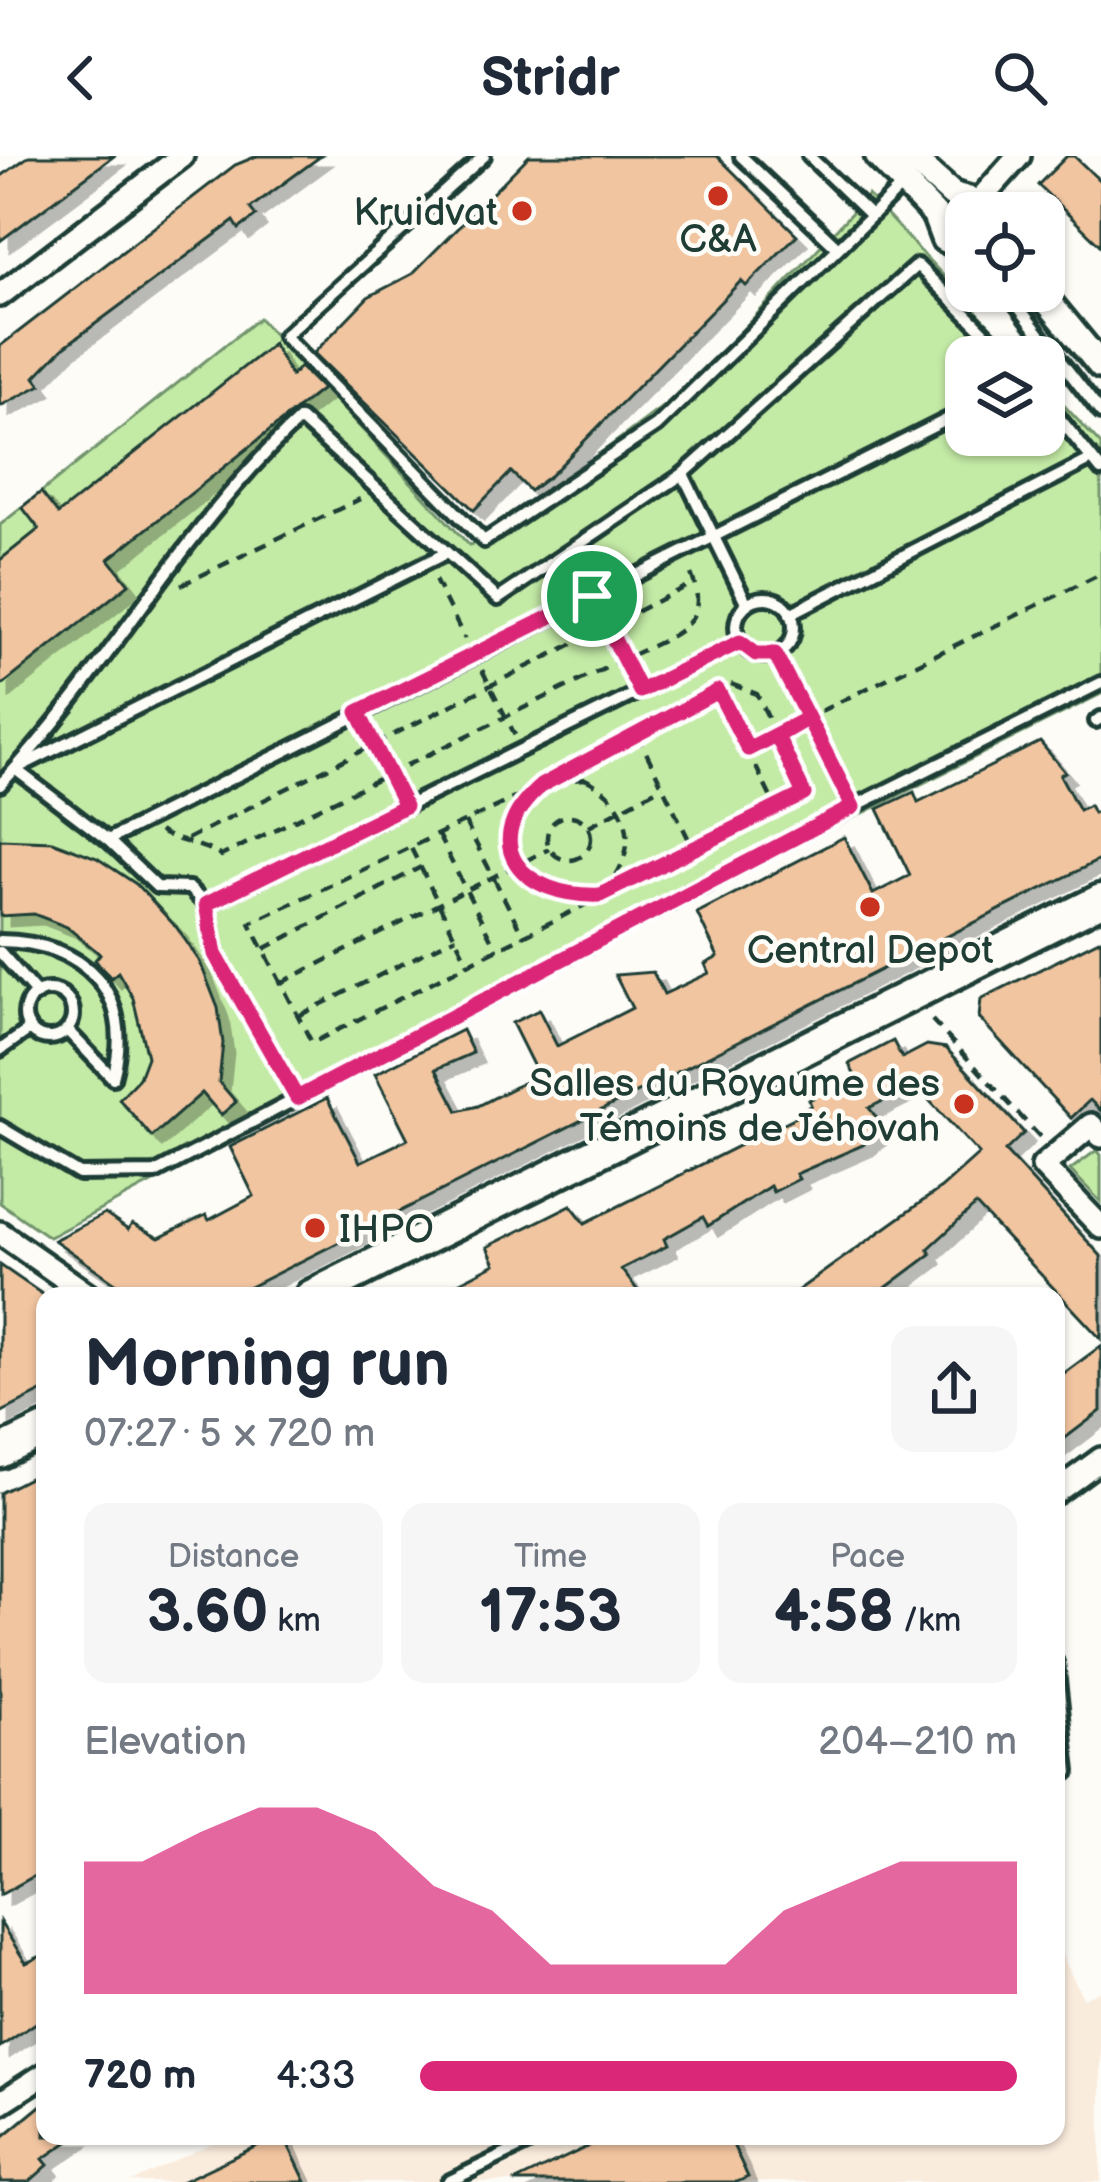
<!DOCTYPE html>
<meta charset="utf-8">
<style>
:root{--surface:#fff;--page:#f6f6f7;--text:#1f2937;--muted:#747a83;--accent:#db2777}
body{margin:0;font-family:"Balsamiq Sans",sans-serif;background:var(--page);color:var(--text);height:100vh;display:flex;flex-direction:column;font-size:45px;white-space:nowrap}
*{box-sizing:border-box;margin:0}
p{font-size:39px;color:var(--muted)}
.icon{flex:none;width:66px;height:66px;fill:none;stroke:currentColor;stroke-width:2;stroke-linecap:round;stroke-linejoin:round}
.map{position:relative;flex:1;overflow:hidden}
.details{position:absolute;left:36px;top:1131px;width:1029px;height:858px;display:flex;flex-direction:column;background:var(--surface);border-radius:24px;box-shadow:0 3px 9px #0004}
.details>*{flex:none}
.controls{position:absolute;left:945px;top:36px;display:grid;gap:24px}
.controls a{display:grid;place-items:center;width:120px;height:120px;border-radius:24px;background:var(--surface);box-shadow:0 3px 9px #0004;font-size:60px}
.pin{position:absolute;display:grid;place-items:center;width:102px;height:102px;color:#fff;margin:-51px;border:6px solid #fff;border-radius:50%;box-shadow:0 3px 12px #0007}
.round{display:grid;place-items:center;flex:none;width:126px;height:126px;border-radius:24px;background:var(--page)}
.overview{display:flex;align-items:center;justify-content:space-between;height:204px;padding:0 48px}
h1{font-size:66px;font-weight:800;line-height:90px}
.figures{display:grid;grid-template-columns:repeat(3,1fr);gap:18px;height:204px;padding:12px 48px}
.figures div{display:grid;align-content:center;border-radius:24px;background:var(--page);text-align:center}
.figures b{font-size:60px;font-weight:800}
.figures small{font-size:33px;font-weight:400}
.figures p{font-size:33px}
.chart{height:336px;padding:24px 48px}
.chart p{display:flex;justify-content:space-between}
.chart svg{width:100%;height:216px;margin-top:12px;fill:var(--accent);opacity:.7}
ul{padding:0 48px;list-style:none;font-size:39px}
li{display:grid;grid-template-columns:192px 144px 1fr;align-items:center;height:90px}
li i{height:30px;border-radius:15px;background:var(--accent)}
header{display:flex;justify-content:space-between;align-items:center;height:156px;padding:0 48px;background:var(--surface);font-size:54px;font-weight:800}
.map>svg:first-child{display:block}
.built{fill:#faecdd}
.green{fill:#c4eba6;stroke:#72946d;stroke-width:3}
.building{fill:#f2c5a1;stroke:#1f3d34;stroke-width:3;filter:url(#shadow)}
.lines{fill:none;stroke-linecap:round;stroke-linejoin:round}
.service-casing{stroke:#1f3d34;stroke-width:20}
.minor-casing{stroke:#1f3d34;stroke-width:30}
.tertiary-casing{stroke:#1f3d34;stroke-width:33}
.primary-casing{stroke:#1f3d34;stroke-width:39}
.path{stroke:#1f3d34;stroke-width:4.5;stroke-dasharray:12 9;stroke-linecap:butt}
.service{stroke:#fdfcf7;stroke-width:10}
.minor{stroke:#fdfcf7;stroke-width:21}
.tertiary{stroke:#fdfcf7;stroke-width:24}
.primary{stroke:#fdfcf7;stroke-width:30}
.route-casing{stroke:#fff;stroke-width:24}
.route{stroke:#db2777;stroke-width:15}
.poi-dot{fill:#c8321e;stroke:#fdfcf7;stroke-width:4.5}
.labels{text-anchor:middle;stroke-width:9;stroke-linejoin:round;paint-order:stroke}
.poi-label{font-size:39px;fill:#1f3d34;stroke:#fdfcf7;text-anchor:end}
</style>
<header><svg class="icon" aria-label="back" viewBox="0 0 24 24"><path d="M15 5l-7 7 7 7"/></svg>Stridr<svg class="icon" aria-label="search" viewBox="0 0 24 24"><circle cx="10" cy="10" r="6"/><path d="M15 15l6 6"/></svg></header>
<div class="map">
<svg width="1101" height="2026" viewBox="0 0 1101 2026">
<defs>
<filter id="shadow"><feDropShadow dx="10" dy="10" stdDeviation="0" flood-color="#0004"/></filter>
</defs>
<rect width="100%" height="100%" fill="#fdfcf7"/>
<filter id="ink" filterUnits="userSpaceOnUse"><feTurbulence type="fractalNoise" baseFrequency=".00833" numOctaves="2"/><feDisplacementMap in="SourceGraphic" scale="24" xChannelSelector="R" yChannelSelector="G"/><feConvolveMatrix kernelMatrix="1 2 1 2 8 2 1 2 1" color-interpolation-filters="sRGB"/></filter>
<g filter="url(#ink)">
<polygon class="built" points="1056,1787 1083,1842 1101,1834 1101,2026 131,2026 227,1980 1056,1980"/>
<g class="green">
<polygon points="868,39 1019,201 966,201 966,279 1044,279 1044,228 1101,289 1101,538 654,762 49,1081 0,1047 0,369 259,162 469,389 484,385 690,230"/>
<polygon points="1097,994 1101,999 1101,1046 1070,1014"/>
</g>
<g class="building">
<polygon points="29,0 114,0 0,85 0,21"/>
<polygon points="257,0 321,0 250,52 256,60 239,73 234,65 63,192 35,221 41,229 0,250 0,190 235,9"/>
<polygon points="529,0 717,0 797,79 746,130 741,125 551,319 530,335 511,316 474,354 314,197 368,141 412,118"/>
<polygon points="1067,0 1074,0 1101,26 1101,90 1038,29"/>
<polygon points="273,188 291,220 300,211 322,233 109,403 129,428 0,531 0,404 39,373 22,351 41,336 58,358"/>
<polygon points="1040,586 1065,616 1060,619 1079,654 1089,649 1093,657 1101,653 1101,703 232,1140 134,1140 54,1084 105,1058 128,1074 132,1068 159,1082 206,1059 209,1064 254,1040 230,991 327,942 360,1006 408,983 375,918 462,874 473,897 436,913 458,955 478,950 538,919 512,867 539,854 557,890 632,852 615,819 653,816 664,838 709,817 705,808 718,801 697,757 844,681 873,738 910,719 878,653 914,636 918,646"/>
<polygon points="0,683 52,685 97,702 136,728 177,772 200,806 218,852 223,887 219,926 236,946 221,959 202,937 152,981 119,943 139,922 147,901 133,842 118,816 111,822 95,804 100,798 67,771 34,758 0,760"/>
<polygon points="1101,783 1101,955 1090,944 1071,962 979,862 981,843"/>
<polygon points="893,885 902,902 927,889 946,892 1024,977 1005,995 1101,1100 1101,1183 976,1049 928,1093 931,1098 875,1140 790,1140 941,1032 979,998 915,929 869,952 885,971 863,989 796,1018 799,1023 773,1036 770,1030 708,1070 703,1061 664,1083 667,1090 621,1113 642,1140 433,1140 495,1108 487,1091 571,1049 585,1067 794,962 811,949 809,944 855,920 849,908"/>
<polygon points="0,1109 45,1140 45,1234 0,1257"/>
<polygon points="1101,1190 1101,1255 1056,1289 1056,1223"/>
<polygon points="45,1314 45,1714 0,1739 0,1337"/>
<polygon points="0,1766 26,1807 45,1798 45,1861 0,1891"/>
<polygon points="45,1946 45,1980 77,1980 43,2003 48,2009 29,2026 0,2026 0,1983"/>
<polygon points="278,1980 284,1980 306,2026 181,2026"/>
<polygon points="610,1980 729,1980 748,2021 737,2026 514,2026"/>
</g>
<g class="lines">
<defs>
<g id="service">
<polyline points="484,0 284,180 484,385 656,270 903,29"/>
<polyline points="741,0 836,90"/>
<polyline points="809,0 870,59"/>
<polyline points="1006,135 1101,257"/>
<polyline points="1044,243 1101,314"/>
<polyline points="683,318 747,448"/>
<circle cx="765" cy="471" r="29"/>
<polyline points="790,458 1092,303"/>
<polyline points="775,498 853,651"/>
<polyline points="1096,565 1101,562"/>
<polyline points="19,611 446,397"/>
<polyline points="15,613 108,684 157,731 189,732 206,749 215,798 297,942"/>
<path d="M0,629C108,515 184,370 300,263L498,443L683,318L917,109L1009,201"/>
<polyline points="108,684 966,254"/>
<polyline points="206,749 740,486"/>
<path d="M0,785C85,786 136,837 113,922L67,874"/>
<polyline points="0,796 37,838"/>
<circle cx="49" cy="858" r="24"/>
<polyline points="0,894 30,873"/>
<polyline points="0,971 79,1018 155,1017 853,651 1101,527"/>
<polyline points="1056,1506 1068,1616 1056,1618"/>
<polyline points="448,2026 543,1980"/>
</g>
<g id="minor">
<polyline points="978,46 1019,0"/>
<polyline points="0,139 182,0"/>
<polyline points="1101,980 1091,969 1043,1010 1101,1071"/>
<polyline points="0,1077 90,1140"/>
<polyline points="1056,1336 1101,1303"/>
<polyline points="0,1947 45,1918"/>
</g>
<g id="tertiary">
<polyline points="878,0 935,59 944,83 966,92"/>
<polyline points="909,0 953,39 978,46 983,57"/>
<polyline points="1039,135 1101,210"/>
</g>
<g id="primary">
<polyline points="311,1140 1101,744"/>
<polyline points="0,1296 45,1274"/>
</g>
</defs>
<use href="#service" class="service-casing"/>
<use href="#minor" class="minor-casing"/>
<use href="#tertiary" class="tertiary-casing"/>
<use href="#primary" class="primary-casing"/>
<g class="path">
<polyline points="435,424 465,483"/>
<polyline points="181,429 360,343"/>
<polyline points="599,455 632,519"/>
<polyline points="482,514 515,579"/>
<polygon points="731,528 757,538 804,638 312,887 250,767 542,629"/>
<polyline points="719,535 776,652"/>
<polyline points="821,555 1101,418"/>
<polyline points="367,575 397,634"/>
<polyline points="637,578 693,692"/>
<polyline points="747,594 795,569"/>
<path d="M585,623C637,648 640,700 600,739C484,744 480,626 585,623Z"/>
<circle cx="569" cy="682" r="22"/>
<polyline points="465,666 524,781"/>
<polyline points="589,670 663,630"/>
<path d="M159,675C172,686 200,686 221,700L624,503C670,480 717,472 688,411"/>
<polyline points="438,679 497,795"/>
<polyline points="187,683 695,426"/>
<polyline points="411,692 469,809"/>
<polyline points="264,793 421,711"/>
<polyline points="281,827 549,693"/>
<polyline points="300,859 456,781"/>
<polyline points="932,864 1040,981"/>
</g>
<use href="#service" class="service"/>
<use href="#minor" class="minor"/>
<use href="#tertiary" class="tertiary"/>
<use href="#primary" class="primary"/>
</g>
</g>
<g class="lines" filter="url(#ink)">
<defs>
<path id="route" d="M592,440L358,556L405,650L206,748L215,798L297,942L853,651L808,562L777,580L804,638L600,739C523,742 473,688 542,629L718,535L748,593L808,562L775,498H756L740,486L640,535L592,440"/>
</defs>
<use href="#route" class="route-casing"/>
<use href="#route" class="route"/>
</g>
<g class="poi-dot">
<circle cx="718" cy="40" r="12"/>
<circle cx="522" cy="55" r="12"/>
<circle cx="870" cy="751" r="12"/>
<circle cx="964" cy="948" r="12"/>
<circle cx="315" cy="1072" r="12"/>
</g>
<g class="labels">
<g class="poi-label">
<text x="498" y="69">Kruidvat</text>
<text x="718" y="96" text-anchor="middle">C&amp;A</text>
<text x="870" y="807" text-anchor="middle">Central Depot</text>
<text x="940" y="940">Salles du Royaume des<tspan x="940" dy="45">Témoins de Jéhovah</tspan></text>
<text x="339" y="1086" text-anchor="start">IHPO</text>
</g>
</g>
</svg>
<div class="controls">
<a><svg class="icon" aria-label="locate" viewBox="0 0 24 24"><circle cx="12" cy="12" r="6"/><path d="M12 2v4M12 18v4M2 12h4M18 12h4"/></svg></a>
<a><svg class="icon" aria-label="layers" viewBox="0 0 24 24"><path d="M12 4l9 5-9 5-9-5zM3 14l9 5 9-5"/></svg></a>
</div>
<div class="pin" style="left:592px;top:440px;background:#1e9e55"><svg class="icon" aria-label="arrive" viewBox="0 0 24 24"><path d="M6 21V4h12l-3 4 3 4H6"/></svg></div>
<section class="details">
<div class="overview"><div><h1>Morning run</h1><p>07:27 · 5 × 720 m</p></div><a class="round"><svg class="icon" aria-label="share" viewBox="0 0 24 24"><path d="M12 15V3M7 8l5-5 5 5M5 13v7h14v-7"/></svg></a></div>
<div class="figures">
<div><p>Distance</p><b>3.60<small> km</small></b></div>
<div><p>Time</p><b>17:53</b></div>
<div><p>Pace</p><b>4:58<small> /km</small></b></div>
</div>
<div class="chart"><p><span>Elevation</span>204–210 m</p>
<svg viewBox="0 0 160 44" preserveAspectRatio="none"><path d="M0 44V17L10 17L20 11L30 6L40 6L50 11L60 22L70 27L80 38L90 38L100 38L110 38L120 27L130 22L140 17L150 17L160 17V44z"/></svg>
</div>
<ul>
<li><b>720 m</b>4:33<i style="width:100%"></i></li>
</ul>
</section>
</div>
